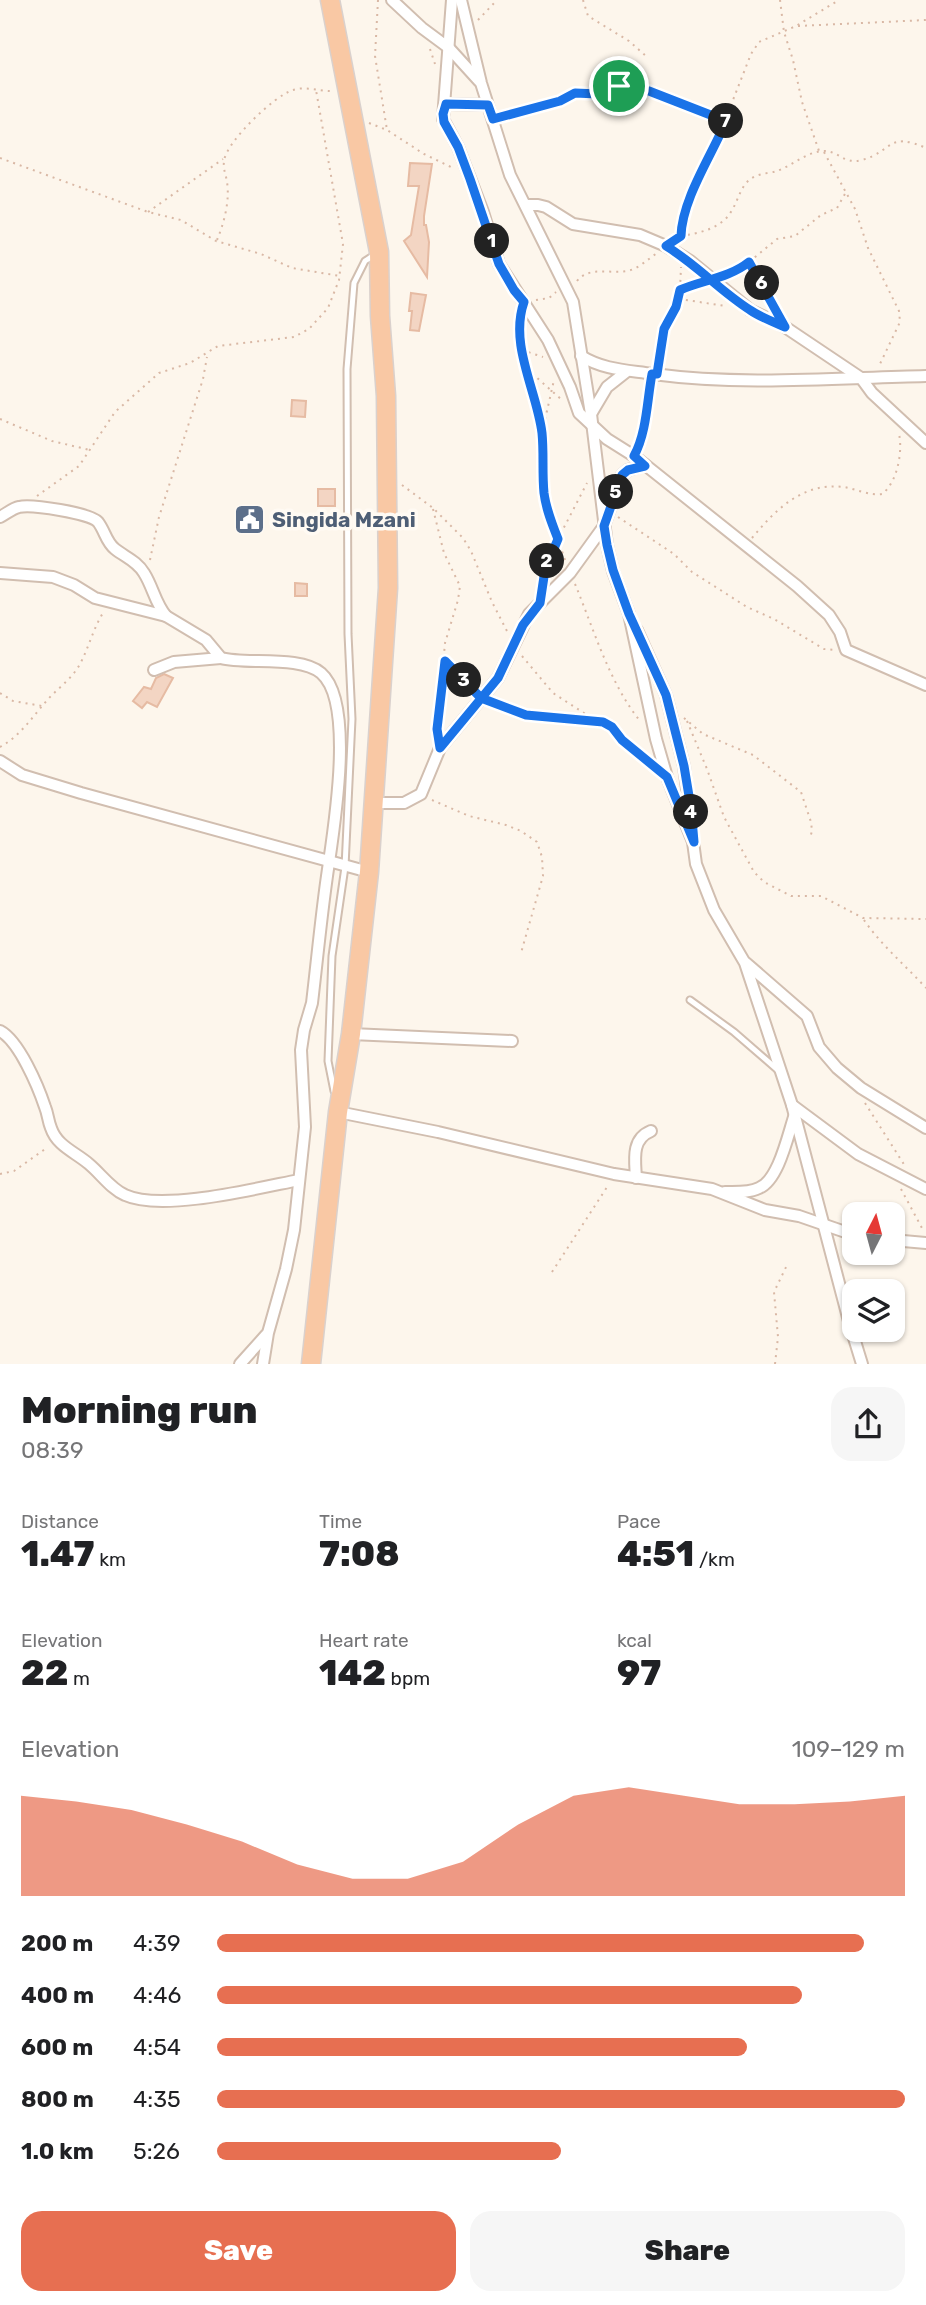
<!DOCTYPE html>
<meta charset="utf-8">
<style>
:root{--surface:#fff;--page:#f6f6f6;--text:#202124;--muted:#757577;--accent:#e76f51}
body{margin:0;font-family:Rubik,sans-serif;background:var(--page);color:var(--text);height:100vh;display:flex;flex-direction:column;font-size:26px;white-space:nowrap}
*{box-sizing:border-box;margin:0}
p{font-size:23px;color:var(--muted)}
.icon{flex:none;width:38px;height:38px;fill:none;stroke:currentColor;stroke-width:2;stroke-linecap:round;stroke-linejoin:round}
.map{position:relative;height:1364px;overflow:hidden}
.side{display:flex;flex-direction:column;background:var(--surface);flex:1}
.side>*{flex:none}
.needle{width:46px;rotate:6deg}
.tools{position:absolute;left:842px;top:1202px;display:grid;gap:14px}
.tools a{display:grid;place-items:center;width:63px;height:63px;border-radius:14px;background:var(--surface);box-shadow:0 2px 5px #0004;font-size:35px}
.pin{position:absolute;display:grid;place-items:center;width:60px;height:60px;color:#fff;margin:-30px;border:4px solid #fff;border-radius:50%;box-shadow:0 2px 7px #0007}
.km{position:absolute;width:35px;height:35px;margin:-18px;border-radius:50%;background:#222;color:#fff;font-size:19px;line-height:35px;text-align:center}
.round{display:grid;place-items:center;flex:none;width:74px;height:74px;border-radius:21px;background:var(--page)}
.overview{display:flex;align-items:center;justify-content:space-between;height:119px;padding:0 21px}
h1{font-size:38px;font-weight:800;line-height:52px}
.stats{display:grid;grid-template-columns:repeat(3,1fr);gap:10px;height:119px;padding:7px 21px}
.stats div{display:grid;align-content:center}
.stats b{font-size:35px;font-weight:800}
.stats small{font-size:19px;font-weight:400}
.stats p{font-size:19px}
.chart{height:196px;padding:14px 21px}
.chart p{display:flex;justify-content:space-between}
.chart svg{width:100%;height:126px;margin-top:7px;fill:var(--accent);opacity:.7}
.button{display:flex;gap:14px;margin-top:auto;padding:14px 21px}
.button a{flex:1;height:80px;border-radius:21px;background:var(--accent);color:#fff;font-size:28px;font-weight:800;line-height:80px;text-align:center}
.button a+a{background:var(--page);color:var(--text)}
ul{padding:0 21px;list-style:none;font-size:23px}
li{display:grid;grid-template-columns:112px 84px 1fr;align-items:center;height:52px}
li i{height:18px;border-radius:9px;background:var(--accent)}
.map>svg:first-child{display:block}
.building{fill:#f3d5c3;stroke:#e6bba3;stroke-width:2}
.lines{fill:none;stroke-linecap:round;stroke-linejoin:round}
.service-casing{stroke:#d1beb0;stroke-width:9}
.minor-casing{stroke:#d1beb0;stroke-width:14}
.trunk-casing{stroke:#dad1cd;stroke-width:21}
.path{stroke:#d9b8a5;stroke-width:2;stroke-dasharray:2 5;stroke-linecap:butt}
.service{stroke:#fff;stroke-width:5}
.minor{stroke:#fff;stroke-width:10}
.trunk{stroke:#f9c8a4;stroke-width:18}
.route-casing{stroke:#fff;stroke-width:14}
.route{stroke:#1a73e8;stroke-width:9}
.labels{text-anchor:middle;stroke-width:7;stroke-linejoin:round;paint-order:stroke}
.service-label{font-size:21px;font-weight:bold;fill:#4e5e75;stroke:#fffaf3;text-anchor:start}
</style>
<div class="map">
<svg width="926" height="1364" viewBox="0 0 926 1364">
<rect width="100%" height="100%" fill="#fdf6ec"/>
<g class="building">
<polygon points="410,163 432,164 424,216 424,225 426,225 429,242 427,277 404,241 411,235 419,186 408,186"/>
<polygon points="411,293 426,295 419,331 410,330 412,311 409,311"/>
<polygon points="292,400 306,401 305,417 291,416"/>
<rect x="318" y="489" width="17" height="17"/>
<polygon points="295,583 307,584 307,596 295,596"/>
<polygon points="164,674 173,678 157,707 147,702 142,708 133,701 144,687 151,689 156,678"/>
</g>
<g class="lines">
<defs>
<g id="service">
<polyline points="690,1000 734,1032 779,1071"/>
<polyline points="334,1091 328,1061 332,956 345,867 352,719 348,634 347,369 354,283 365,261 376,254"/>
</g>
<g id="minor">
<polyline points="392,0 422,28 449,48 479,81"/>
<polyline points="452,0 443,119 458,147 483,212 499,264 548,340 570,387 579,413 607,439 634,456 797,586 829,615 840,632 846,650 926,685"/>
<polyline points="461,0 481,83 510,175 573,302 591,414 607,545 613,571 629,614 656,739 667,777 693,842 696,864 714,910 745,963 792,1105 850,1325 862,1364"/>
<polyline points="446,104 487,105"/>
<polyline points="526,205 538,205 546,207 573,224 640,235 666,246 690,261 750,310 785,327 861,378 872,393 926,443"/>
<path d="M581,356C604,370 627,370 653,374C743,386 835,378 926,376"/>
<polyline points="591,414 607,387 626,372"/>
<path d="M0,517C6,514 13,508 19,507C31,504 90,513 98,522C105,531 106,542 115,549C125,557 137,561 144,573C153,587 155,603 166,616"/>
<path d="M0,573L53,577L74,585L95,598L166,616L206,640L221,658C246,665 300,655 321,673C356,703 333,833 327,876C321,918 317,961 312,1003L304,1030L301,1050L305,1127L294,1230L286,1269L268,1333L263,1364"/>
<polyline points="637,630 666,695 684,766 693,833"/>
<polyline points="154,670 174,662 221,658"/>
<polyline points="0,761 22,775 81,793 369,872"/>
<polyline points="375,803 404,803 421,794 440,748 498,678 529,614 570,573 604,526 622,475 628,470 645,465"/>
<polyline points="746,963 807,1016 819,1047 837,1068 861,1088 926,1128"/>
<path d="M0,1031C19,1041 38,1086 45,1107C48,1114 48,1121 51,1128C57,1146 75,1152 89,1164C101,1174 111,1189 125,1195C162,1212 258,1188 299,1180"/>
<polyline points="351,1034 512,1041"/>
<polyline points="792,1105 858,1154 926,1189"/>
<polyline points="338,1112 438,1132 614,1174 712,1189 765,1210 799,1216 854,1235"/>
<path d="M636,1178C635,1160 631,1139 651,1131"/>
<path d="M725,1192C736,1192 749,1193 759,1188C779,1180 788,1134 795,1114"/>
<polyline points="892,1240 926,1243"/>
<polyline points="240,1364 266,1335"/>
</g>
<polyline id="trunk" points="311,1364 338,1112 351,1034 369,872 388,588 386,396 380,316 379,252 330,0"/>
</defs>
<use href="#service" class="service-casing"/>
<use href="#minor" class="minor-casing"/>
<use href="#trunk" class="trunk-casing"/>
<g class="path">
<polyline points="378,0 375,56 387,130"/>
<polyline points="583,0 588,16 629,41 647,57"/>
<polyline points="780,0 784,32 793,60 802,102 819,151"/>
<polyline points="478,20 497,0"/>
<polyline points="798,26 926,20"/>
<polyline points="430,49 435,64"/>
<polyline points="504,116 560,101 575,92 598,94 619,86 649,91 725,120"/>
<polyline points="369,123 387,130 424,154 453,168"/>
<polyline points="824,152 855,209 868,248 899,311 900,322 879,366"/>
<polyline points="0,158 148,212 181,220 216,241 261,254 292,268 340,276"/>
<polyline points="148,212 223,159"/>
<polyline points="675,239 681,236 693,188 713,151 751,54 759,42 796,26 839,0"/>
<path d="M217,240C224,223 230,201 227,182C226,175 223,169 224,161C226,142 275,95 293,90C305,86 319,91 331,91"/>
<path d="M681,243V236C700,233 723,228 732,210C740,197 741,182 756,176C763,173 771,173 777,171C793,165 805,153 822,151C839,150 843,165 862,160C894,151 887,131 926,148"/>
<polyline points="750,264 774,308"/>
<polyline points="725,275 743,267 777,239 795,236 821,215 837,208 846,192"/>
<path d="M577,281C589,266 609,274 627,271C638,269 647,260 657,253"/>
<polyline points="680,290 699,283"/>
<polyline points="679,299 726,306"/>
<polyline points="536,300 549,298 556,292"/>
<polyline points="521,319 521,350 542,433 544,494 548,513 558,539 548,560 543,583"/>
<polyline points="522,350 543,357"/>
<polyline points="659,362 664,329 676,307 680,290 681,267"/>
<polyline points="527,369 562,400"/>
<polyline points="0,419 52,441 90,450"/>
<polyline points="542,433 554,380"/>
<polyline points="639,446 648,409 650,387"/>
<polyline points="402,485 433,508 463,538 471,551 492,602 508,633"/>
<polyline points="37,496 79,466 115,412 159,373 190,363 218,346 294,337 309,329 328,308 339,280 343,244 316,90"/>
<polyline points="433,509 444,553 460,586 458,600 445,643 437,733"/>
<polyline points="618,517 674,554 692,572 747,607 774,619 824,649 835,650"/>
<path d="M752,538C776,509 803,482 844,487C856,489 870,496 882,494C897,483 903,452 899,434"/>
<polyline points="150,560 159,517 203,379 207,357"/>
<polyline points="565,560 558,539 587,483"/>
<path d="M575,584C594,630 609,682 640,721"/>
<polyline points="522,656 553,693 587,715 612,727 622,740 650,762"/>
<polyline points="445,662 473,690"/>
<polyline points="0,693 13,701 42,706"/>
<polyline points="492,702 526,715 596,720"/>
<polyline points="684,718 703,734 753,755 801,792 811,822 812,831 810,838"/>
<polyline points="687,721 707,769 724,817 754,872 764,882 791,896 821,896 863,918 926,919"/>
<path d="M0,747C22,735 34,714 51,696C61,686 73,677 80,664C89,647 93,629 103,613"/>
<polyline points="432,800 469,816 506,825 521,831 537,842 542,857 543,876 521,953"/>
<path d="M864,920C881,945 905,965 926,988"/>
<polyline points="865,1103 905,1166"/>
<polyline points="0,1174 14,1171 48,1147"/>
<polyline points="901,1189 923,1230"/>
<polyline points="552,1272 609,1184"/>
<polyline points="775,1364 778,1337 774,1292 788,1263"/>
</g>
<use href="#service" class="service"/>
<use href="#minor" class="minor"/>
<use href="#trunk" class="trunk"/>
</g>
<g class="lines">
<defs>
<path id="route" d="M619,86L598,94L575,93L560,101L493,119L488,105L446,104L443,114L444,122L458,147L470,179L499,264L514,290L524,302C509,345 537,391 542,433C544,453 542,473 544,493C546,509 552,524 558,539L545,570L540,603L523,625L498,678L440,748L437,729L445,661L481,698L526,715L603,722L612,727L622,740L667,777L694,842L691,808L684,766L666,695L629,614L613,570L607,545L604,526L622,475L628,470L645,466L634,456C647,432 647,400 652,374H657L664,329L676,307L680,290C703,280 729,278 749,262L785,327C773,322 760,317 750,310C720,291 696,264 666,246L681,236C682,199 712,155 726,121L649,91L619,86"/>
</defs>
<use href="#route" class="route-casing"/>
<use href="#route" class="route"/>
</g>
<defs>
<symbol id="civic-square" viewBox="-11 -11 22 22"><rect x="-9" y="-9" width="18" height="18" rx="4" fill="#5c6f8a" stroke="#fffaf3"/><path d="M-.6-6.5H3V-4.5H.6V-3L4-1V1h2V6H-6V1h2V-1L-.6-3ZM-1.2 2.5V6h2.4V2.5Z" fill="#fff"/></symbol>
</defs>
<g fill-rule="evenodd">
<use href="#civic-square" x="232" y="502" width="35" height="35"/>
</g>
<g class="labels">
<g class="service-label">
<text x="272" y="527">Singida Mzani</text>
</g>
</g>
</svg>
<div class="tools">
<a><svg class="needle" viewBox="-14 -14 28 28"><path d="M0-13l5 13h-10z" fill="#e53935"/><path d="M0 13l5-13h-10z" fill="#757577"/></svg></a>
<a><svg class="icon" aria-label="layers" viewBox="0 0 24 24"><path d="M12 4l9 5-9 5-9-5zM3 14l9 5 9-5"/></svg></a>
</div>
<div class="pin" style="left:619px;top:86px;background:#1e9e55"><svg class="icon" aria-label="arrive" viewBox="0 0 24 24"><path d="M6 21V4h12l-3 4 3 4H6"/></svg></div>
<b class="km" style="left:492px;top:241px">1</b>
<b class="km" style="left:547px;top:561px">2</b>
<b class="km" style="left:464px;top:680px">3</b>
<b class="km" style="left:691px;top:812px">4</b>
<b class="km" style="left:616px;top:492px">5</b>
<b class="km" style="left:762px;top:283px">6</b>
<b class="km" style="left:726px;top:121px">7</b>
</div>
<section class="side">
<div class="overview"><div><h1>Morning run</h1><p>08:39</p></div><a class="round"><svg class="icon" aria-label="share" viewBox="0 0 24 24"><path d="M12 15V3M7 8l5-5 5 5M5 13v7h14v-7"/></svg></a></div>
<div class="stats">
<div><p>Distance</p><b>1.47<small> km</small></b></div>
<div><p>Time</p><b>7:08</b></div>
<div><p>Pace</p><b>4:51<small> /km</small></b></div>
</div>
<div class="stats">
<div><p>Elevation</p><b>22<small> m</small></b></div>
<div><p>Heart rate</p><b>142<small> bpm</small></b></div>
<div><p>kcal</p><b>97</b></div>
</div>
<div class="chart"><p><span>Elevation</span>109–129 m</p>
<svg viewBox="0 0 160 44" preserveAspectRatio="none"><path d="M0 44V9L10 11L20 14L30 19L40 25L50 33L60 38L70 38L80 32L90 19L100 9L110 6L120 9L130 12L140 12L150 11L160 9V44z"/></svg>
</div>
<ul>
<li><b>200 m</b>4:39<i style="width:94%"></i></li>
<li><b>400 m</b>4:46<i style="width:85%"></i></li>
<li><b>600 m</b>4:54<i style="width:77%"></i></li>
<li><b>800 m</b>4:35<i style="width:100%"></i></li>
<li><b>1.0 km</b>5:26<i style="width:50%"></i></li>
</ul>
<div class="button"><a>Save</a><a>Share</a></div>
</section>
